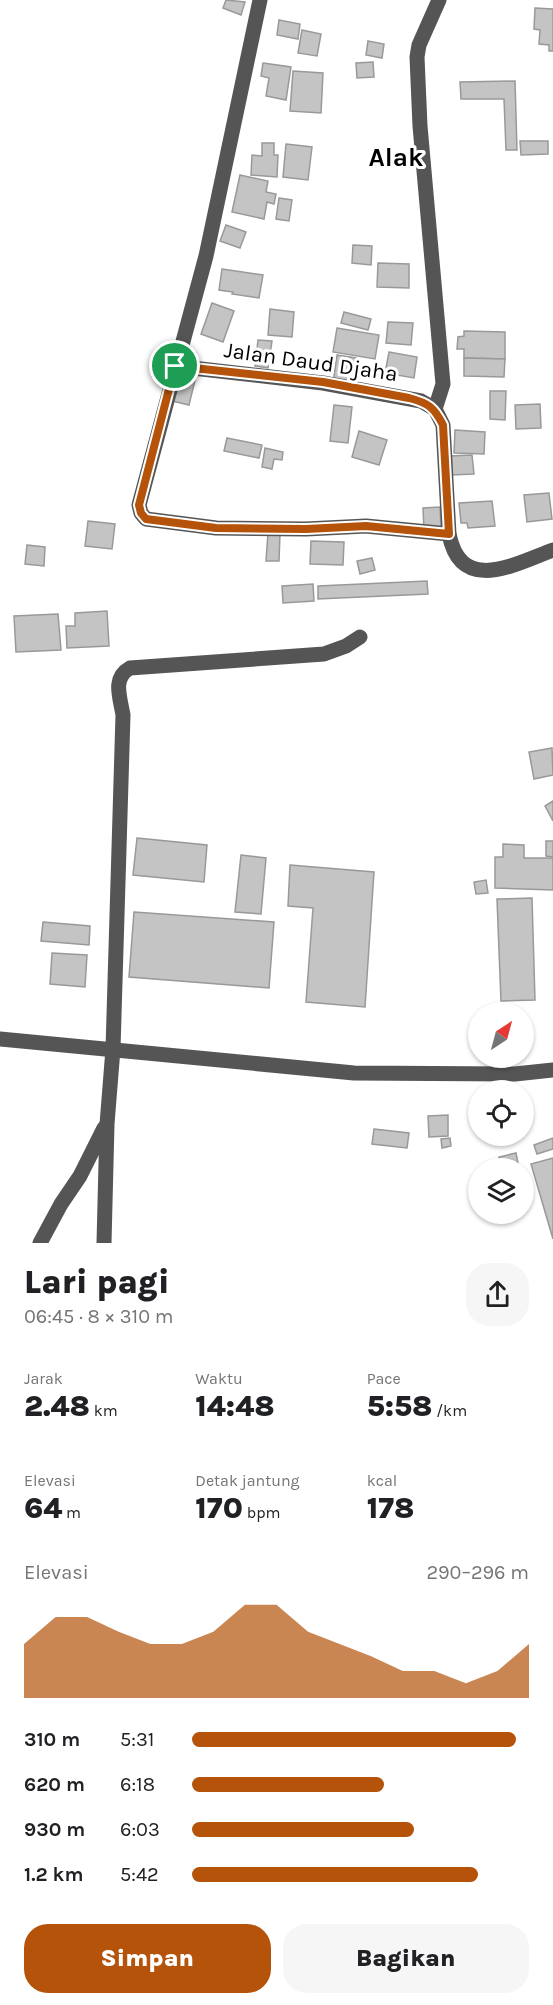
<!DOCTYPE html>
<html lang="id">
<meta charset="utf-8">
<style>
:root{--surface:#fff;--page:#f6f6f6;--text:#202124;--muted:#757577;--accent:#b45309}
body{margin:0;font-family:Karla,sans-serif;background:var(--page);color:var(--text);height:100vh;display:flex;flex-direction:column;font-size:22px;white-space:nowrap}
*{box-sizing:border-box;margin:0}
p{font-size:20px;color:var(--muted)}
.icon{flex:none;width:33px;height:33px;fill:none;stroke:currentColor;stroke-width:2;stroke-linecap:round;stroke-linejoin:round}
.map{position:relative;height:1243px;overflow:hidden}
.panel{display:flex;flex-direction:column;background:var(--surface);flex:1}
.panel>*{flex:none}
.needle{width:39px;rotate:36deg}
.tools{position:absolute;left:468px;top:1002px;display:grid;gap:12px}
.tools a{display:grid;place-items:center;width:66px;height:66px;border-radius:50%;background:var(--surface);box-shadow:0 2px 4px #0004;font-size:30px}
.pin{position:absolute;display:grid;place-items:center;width:51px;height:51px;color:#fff;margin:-26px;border:3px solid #fff;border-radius:50%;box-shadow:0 2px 6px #0007}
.round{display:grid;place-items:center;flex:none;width:63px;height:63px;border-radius:24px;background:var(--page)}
.headline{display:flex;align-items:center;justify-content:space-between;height:102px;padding:0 24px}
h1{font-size:33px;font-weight:800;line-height:45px}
.metrics{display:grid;grid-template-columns:repeat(3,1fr);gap:9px;height:102px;padding:6px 24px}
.metrics div{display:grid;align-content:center}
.metrics b{font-size:30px;font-weight:800}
.metrics small{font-size:16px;font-weight:400}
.metrics p{font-size:16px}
.chart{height:168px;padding:12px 24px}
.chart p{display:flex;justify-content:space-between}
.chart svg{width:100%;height:108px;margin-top:6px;fill:var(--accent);opacity:.7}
.cta{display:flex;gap:12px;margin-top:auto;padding:12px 24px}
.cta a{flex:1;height:69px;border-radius:24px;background:var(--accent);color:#fff;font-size:24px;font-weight:800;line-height:69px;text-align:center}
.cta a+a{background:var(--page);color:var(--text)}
ul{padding:0 24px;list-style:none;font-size:20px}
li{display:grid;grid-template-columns:96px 72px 1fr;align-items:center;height:45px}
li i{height:15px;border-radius:8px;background:var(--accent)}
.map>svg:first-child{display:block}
.building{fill:#c4c4c4;stroke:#999;stroke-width:1.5}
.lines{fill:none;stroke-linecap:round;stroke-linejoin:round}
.minor{stroke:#555;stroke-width:15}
.route-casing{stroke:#fff;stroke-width:12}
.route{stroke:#b45309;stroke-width:8}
.labels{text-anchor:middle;stroke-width:6;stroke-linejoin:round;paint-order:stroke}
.street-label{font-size:22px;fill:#000;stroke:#fff}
.quarter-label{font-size:26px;font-weight:bold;fill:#000;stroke:#fff}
</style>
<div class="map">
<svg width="553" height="1243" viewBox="0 0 553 1243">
<rect width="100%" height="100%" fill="#fff"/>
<g class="building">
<polygon points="226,0 245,2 241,15 223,8"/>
<polygon points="535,8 553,9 553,51 549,51 549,45 539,44 540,30 534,29"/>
<polygon points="279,20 300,24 298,39 277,35"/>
<polygon points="302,30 321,34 317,56 298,53"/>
<polygon points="368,41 384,44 382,58 366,55"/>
<polygon points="373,62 374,77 357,78 356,63"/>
<polygon points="263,63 291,67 286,100 266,96 269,78 261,76"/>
<polygon points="293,71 323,73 321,113 290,111"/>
<polygon points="515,81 517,150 506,150 504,99 461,99 460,82"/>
<polygon points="520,141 548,141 548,154 521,155"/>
<polygon points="262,143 274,143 274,155 278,155 277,177 251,175 252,155 262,156"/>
<polygon points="286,144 312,147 308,180 283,177"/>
<polygon points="240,175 268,181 266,192 276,194 274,204 267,202 264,219 232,212"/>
<polygon points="279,198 292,200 289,221 276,219"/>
<polygon points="226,225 246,232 240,248 220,241"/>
<polygon points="353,245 372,246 371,265 352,263"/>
<polygon points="378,263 409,264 409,288 377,287"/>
<polygon points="222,269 263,275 259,298 232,294 233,292 219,290"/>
<polygon points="212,303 234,311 223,342 201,334"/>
<polygon points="270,309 294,312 292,337 268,335"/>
<polygon points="344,312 371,319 368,330 341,323"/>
<polygon points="388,322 413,323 411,345 386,343"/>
<polygon points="337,328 379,335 375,359 333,352"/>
<polygon points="464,331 505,332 505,359 464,358 464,349 457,349 458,337 464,336"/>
<polygon points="258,340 272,341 268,368 255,366"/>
<polygon points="389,352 417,357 414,378 385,373"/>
<polygon points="337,355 356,358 352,386 333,383"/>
<polygon points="464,358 505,359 504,377 464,376"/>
<polygon points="179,372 196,376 189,405 172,401"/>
<polygon points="490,391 506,391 505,420 490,419"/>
<polygon points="540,404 541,428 516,429 515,405"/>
<polygon points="334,405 352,407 348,443 330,441"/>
<polygon points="455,430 485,432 484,454 454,453"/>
<polygon points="359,431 387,440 379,465 352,457"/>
<polygon points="227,438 262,445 259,458 224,451"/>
<polygon points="265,448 283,452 282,460 274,459 272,469 262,467"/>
<polygon points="472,455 474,474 451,475 450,456"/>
<polygon points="549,493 552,519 527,522 524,495"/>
<polygon points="492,501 495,526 468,528 467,523 461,523 459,503"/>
<polygon points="440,507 441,529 424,530 423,508"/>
<polygon points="88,521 115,524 112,549 85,546"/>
<polygon points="268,533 280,534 279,561 266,561"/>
<polygon points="311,541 344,542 343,565 310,564"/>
<polygon points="27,545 45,547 44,566 25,564"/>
<polygon points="372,558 375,570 360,574 357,561"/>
<polygon points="427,581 428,594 318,599 318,586"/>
<polygon points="313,584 314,601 283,603 282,586"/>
<polygon points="107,611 109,646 67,648 66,626 75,626 75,613"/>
<polygon points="58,614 61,650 16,652 14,616"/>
<polygon points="552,748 553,775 534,779 529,752"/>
<polygon points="553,801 553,821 545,806"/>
<polygon points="137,838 207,845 204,882 133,875"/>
<polygon points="546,841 553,841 553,857 546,856"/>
<polygon points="503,844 524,845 524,858 553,858 553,890 495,888 495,857 503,857"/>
<polygon points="241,855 266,858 261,914 235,912"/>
<polygon points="290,865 374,872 365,1007 306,1002 313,908 288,906"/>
<polygon points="486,880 488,893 476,894 474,882"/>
<polygon points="532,898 535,1000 501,1001 497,899"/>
<polygon points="134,912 274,922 269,988 129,977"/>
<polygon points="43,922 90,926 89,945 41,941"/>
<polygon points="52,953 87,955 85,987 50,984"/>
<polygon points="448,1115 448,1136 429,1137 428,1116"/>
<polygon points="374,1129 409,1133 407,1148 372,1144"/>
<polygon points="450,1138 451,1146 442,1148 441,1139"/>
<polygon points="553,1138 553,1149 537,1154 534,1145"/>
<polygon points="516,1153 519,1168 501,1168 499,1157"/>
<polygon points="553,1158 553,1239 531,1164"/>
</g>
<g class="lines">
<g class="minor">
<polyline points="260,0 206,256 139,505 141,513 146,519 216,528 306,529 366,526 449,534"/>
<path d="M175,366L323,383L421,401L435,409L443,425L449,534C461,595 515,564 553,550"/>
<polyline points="435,409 443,384 420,126 417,57 419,45 439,0"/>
<polyline points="0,1039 354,1073 515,1074 553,1070"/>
<polyline points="40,1243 61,1204 80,1176 104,1128"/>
<path d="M104,1243L107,1124L113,1049L123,715C120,697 112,678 130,668L324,654L346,646L360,637"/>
</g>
</g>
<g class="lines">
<defs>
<path id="route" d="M175,366L323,382L409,398C428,403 434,407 443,425L449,534L366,526L306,529L216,528L146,519L141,513L139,505Z"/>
</defs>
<use href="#route" class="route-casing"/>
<use href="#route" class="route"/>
</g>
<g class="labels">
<g class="street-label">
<text transform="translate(311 361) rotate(8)" y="8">Jalan Daud Djaha</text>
</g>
<g class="quarter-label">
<text x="396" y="166">Alak</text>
</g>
</g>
</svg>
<div class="tools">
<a><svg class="needle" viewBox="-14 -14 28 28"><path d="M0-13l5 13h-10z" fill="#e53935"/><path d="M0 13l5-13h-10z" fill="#757577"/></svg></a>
<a><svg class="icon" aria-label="locate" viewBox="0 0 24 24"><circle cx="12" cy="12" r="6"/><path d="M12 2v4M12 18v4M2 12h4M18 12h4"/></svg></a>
<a><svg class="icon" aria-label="layers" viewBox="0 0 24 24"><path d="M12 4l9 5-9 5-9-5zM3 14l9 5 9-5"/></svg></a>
</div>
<div class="pin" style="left:175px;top:366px;background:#1e9e55"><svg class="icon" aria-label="arrive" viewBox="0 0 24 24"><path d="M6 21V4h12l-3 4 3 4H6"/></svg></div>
</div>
<section class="panel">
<div class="headline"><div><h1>Lari pagi</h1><p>06:45 · 8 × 310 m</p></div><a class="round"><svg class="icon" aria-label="share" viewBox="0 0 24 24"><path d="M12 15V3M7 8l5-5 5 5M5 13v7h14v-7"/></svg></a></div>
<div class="metrics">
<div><p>Jarak</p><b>2.48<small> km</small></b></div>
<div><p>Waktu</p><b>14:48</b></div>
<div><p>Pace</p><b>5:58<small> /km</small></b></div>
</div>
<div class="metrics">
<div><p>Elevasi</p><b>64<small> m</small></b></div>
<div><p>Detak jantung</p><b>170<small> bpm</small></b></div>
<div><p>kcal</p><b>178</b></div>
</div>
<div class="chart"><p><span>Elevasi</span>290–296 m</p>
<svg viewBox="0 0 160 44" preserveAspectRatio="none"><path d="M0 44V22L10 11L20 11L30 17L40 22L50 22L60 17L70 6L80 6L90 17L100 22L110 27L120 33L130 33L140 38L150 33L160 22V44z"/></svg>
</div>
<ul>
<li><b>310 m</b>5:31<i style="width:96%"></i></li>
<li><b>620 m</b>6:18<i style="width:57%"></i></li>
<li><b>930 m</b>6:03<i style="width:66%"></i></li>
<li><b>1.2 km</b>5:42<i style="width:85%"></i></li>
</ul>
<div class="cta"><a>Simpan</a><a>Bagikan</a></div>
</section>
